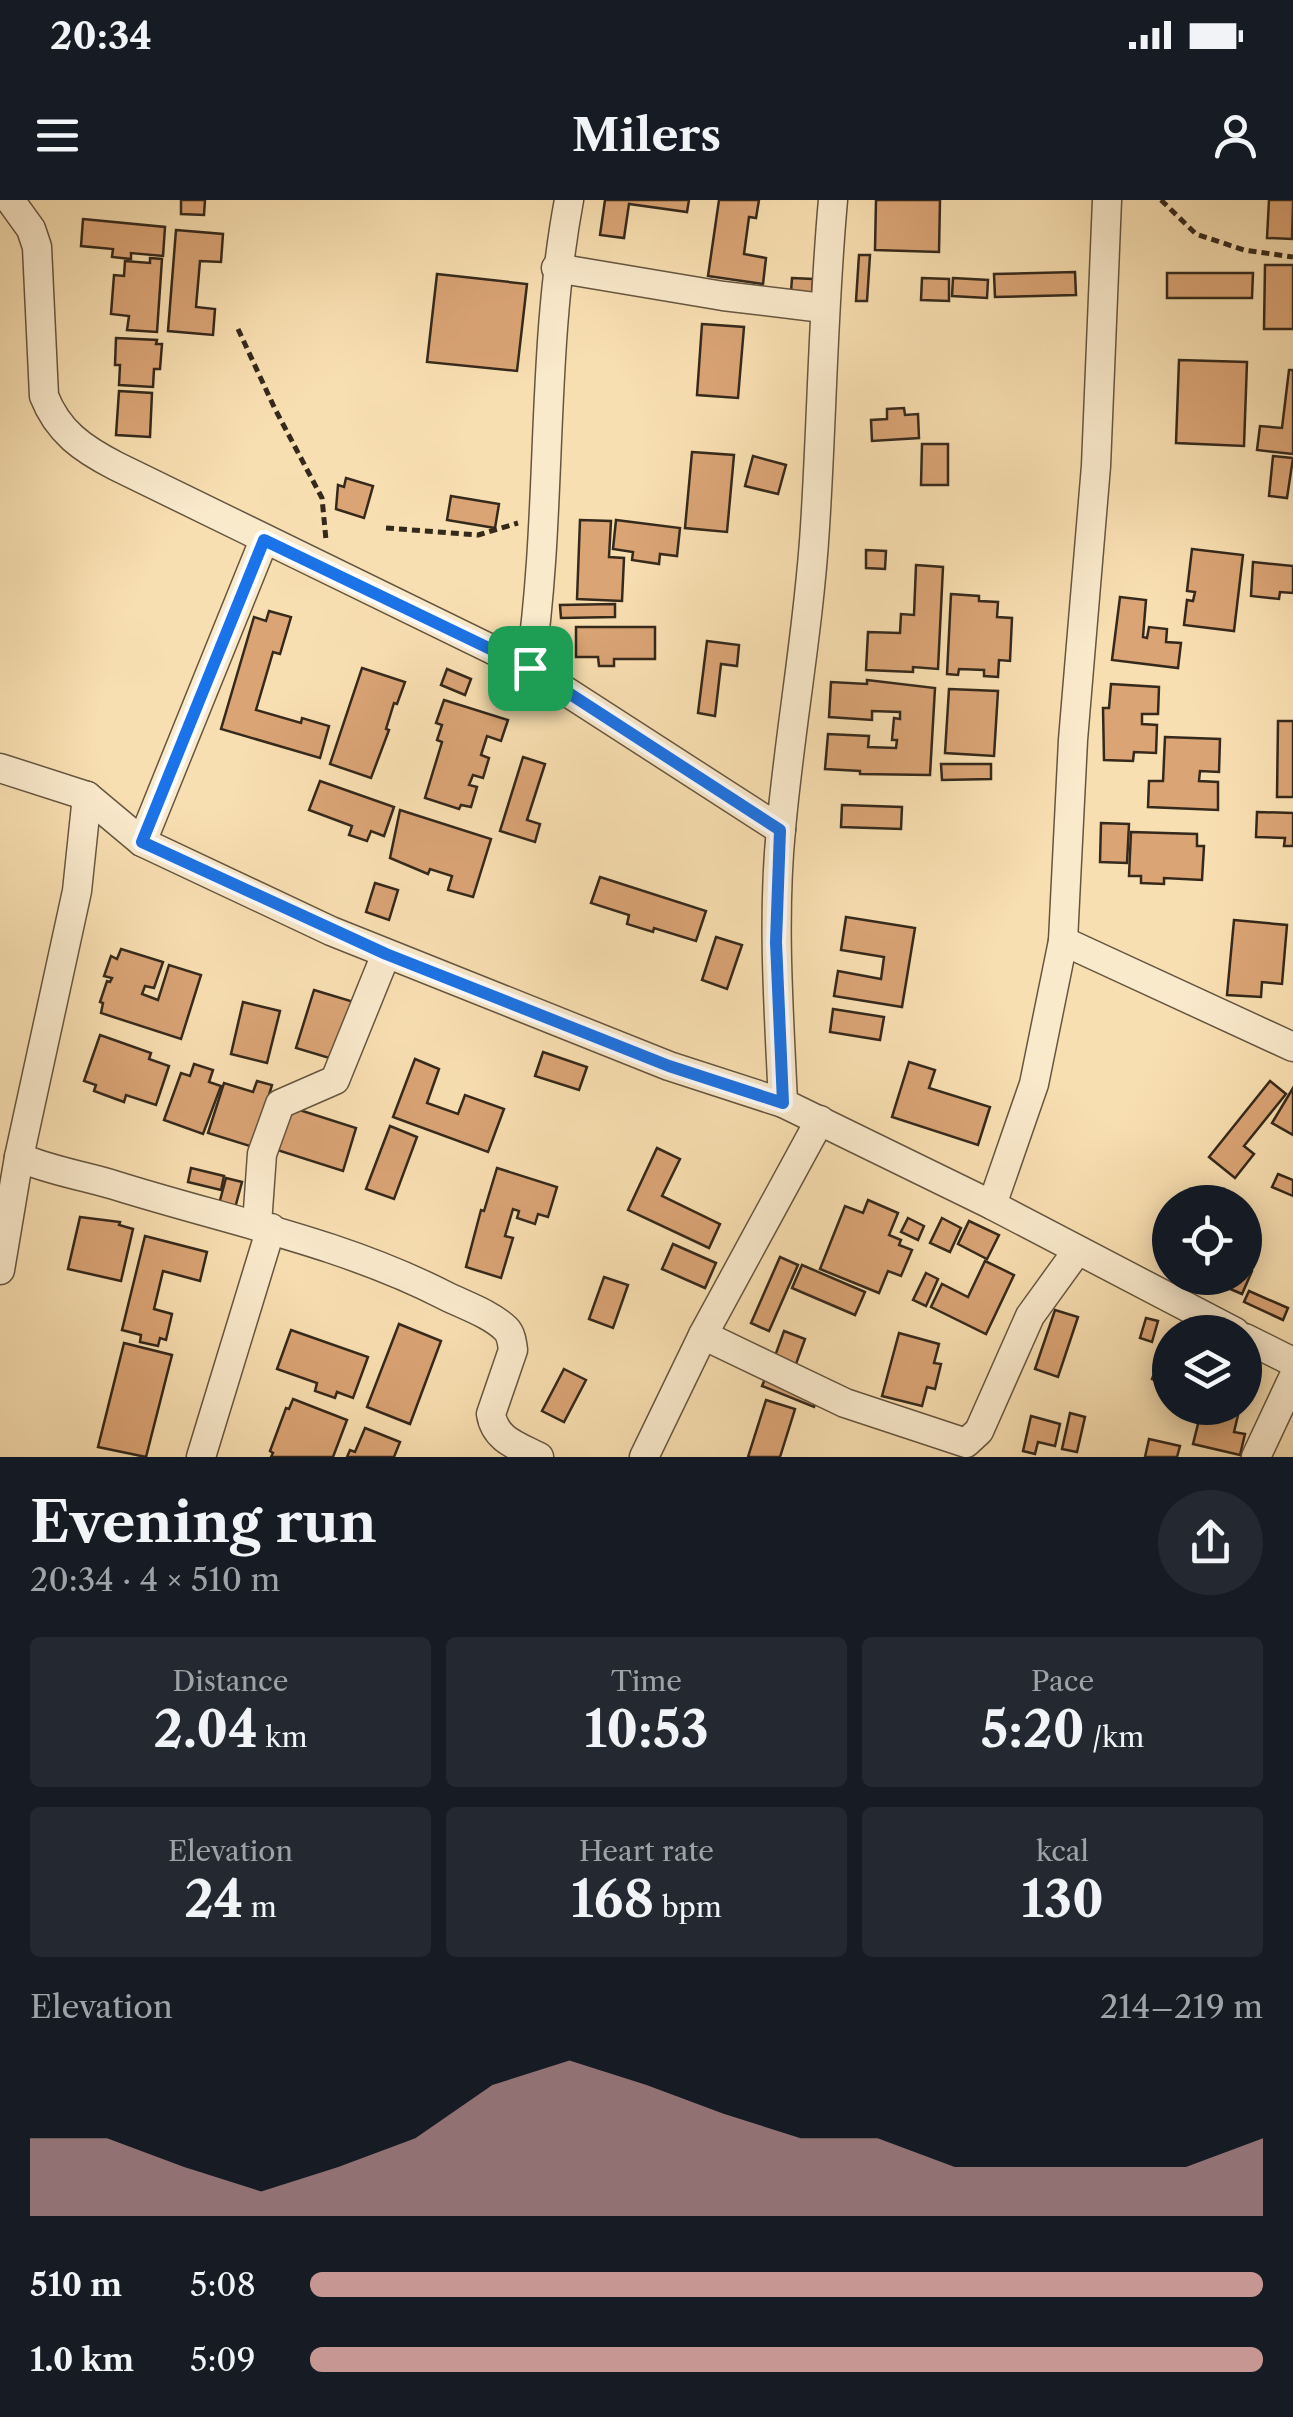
<!DOCTYPE html>
<meta charset="utf-8">
<style>
:root{--surface:#171b24;--page:#242831;--text:#f1f3f6;--muted:#9ea1a6;--accent:#c59692}
body{margin:0;font-family:"Libre Caslon Text",serif;background:var(--page);color:var(--text);height:100vh;display:flex;flex-direction:column;font-size:38px;white-space:nowrap}
*{box-sizing:border-box;margin:0}
p{font-size:32px;color:var(--muted)}
.icon{flex:none;width:55px;height:55px;fill:none;stroke:currentColor;stroke-width:2;stroke-linecap:round;stroke-linejoin:round}
.map{position:relative;height:1257px;overflow:hidden}
.sheet{display:flex;flex-direction:column;background:var(--surface);flex:1}
.sheet>*{flex:none}
.tools{position:absolute;left:1152px;top:985px;display:grid;gap:20px}
.tools a{display:grid;place-items:center;width:110px;height:110px;border-radius:50%;background:var(--surface);box-shadow:0 5px 25px #0003;font-size:50px}
.pin{position:absolute;display:grid;place-items:center;width:85px;height:85px;color:#fff;margin:-42px;border-radius:20px;box-shadow:0 5px 15px #0006}
.round{display:grid;place-items:center;flex:none;width:105px;height:105px;border-radius:52px;background:var(--page)}
.head{display:flex;align-items:center;justify-content:space-between;height:170px;padding:0 30px}
h1{font-size:55px;font-weight:700;line-height:75px}
.stats{display:grid;grid-template-columns:repeat(3,1fr);gap:15px;height:170px;padding:10px 30px}
.stats div{display:grid;align-content:center;border-radius:10px;background:var(--page);text-align:center}
.stats b{font-size:50px;font-weight:700}
.stats small{font-size:28px;font-weight:400}
.stats p{font-size:28px}
.chart{height:280px;padding:20px 30px}
.chart p{display:flex;justify-content:space-between}
.chart svg{width:100%;height:180px;margin-top:10px;fill:var(--accent);opacity:.7}
ul{padding:0 30px;list-style:none;font-size:32px}
li{display:grid;grid-template-columns:160px 120px 1fr;align-items:center;height:75px}
li i{height:25px;border-radius:12px;background:var(--accent)}
.status{display:flex;justify-content:space-between;align-items:center;height:70px;padding:0 50px;background:var(--surface);direction:ltr}
.status svg{height:28px;fill:currentColor}
header{display:flex;justify-content:space-between;align-items:center;height:130px;padding:0 30px;background:var(--surface);font-size:45px;font-weight:700}
.map>svg:first-child{display:block}
.building{fill:#daa475;stroke:#35291b;stroke-width:2.5}
.lines{fill:none;stroke-linecap:round;stroke-linejoin:round}
.street-casing{stroke:#665640;stroke-width:31}
.path{stroke:#35291b;stroke-width:5;stroke-dasharray:8 5;stroke-linecap:butt}
.street{stroke:#faeacc;stroke-width:28}
.route-casing{stroke:#fff;stroke-width:20}
.route{stroke:#1a73e8;stroke-width:12}
</style>
<div class="status"><b>20:34</b><svg viewBox="0 0 49 12"><path d="M0 12V9h3v3zM5 12V6h3v6zM10 12V3h3v9zM15 12V0h3v12zM26 1h20v11H26zM47 4h2v5h-2z"/></svg></div>
<header><svg class="icon" aria-label="menu" viewBox="0 0 24 24"><path d="M4 6h16M4 12h16M4 18h16"/></svg>Milers<svg class="icon" aria-label="person" viewBox="0 0 24 24"><circle cx="12" cy="8" r="4"/><path d="M4 21q1-7 8-7t8 7"/></svg></header>
<div class="map">
<svg width="1293" height="1257" viewBox="0 0 1293 1257">
<rect width="100%" height="100%" fill="#f8dfb1"/>
<filter id="stains"><feTurbulence type="fractalNoise" baseFrequency=".002" numOctaves="4"/><feColorMatrix values="0 0 0 0 .2 0 0 0 0 .09 0 0 0 0 .02 0 0 0 .5 -.17"/></filter>
<radialGradient id="worn" r=".72"><stop offset=".6" stop-color="#630" stop-opacity="0"/><stop offset="1" stop-color="#630" stop-opacity=".3"/></radialGradient>
<g class="building">
<polygon points="181,0 205,0 204,15 181,14"/>
<polygon points="605,0 689,0 687,12 629,4 624,38 600,35"/>
<polygon points="719,0 759,0 756,18 749,17 744,54 766,58 763,84 708,76"/>
<polygon points="876,0 940,0 939,52 875,50"/>
<polygon points="1269,0 1293,0 1292,39 1267,38"/>
<polygon points="83,19 165,27 163,56 131,53 131,59 112,57 113,49 81,46"/>
<polygon points="176,30 223,34 221,62 200,61 196,107 215,109 213,135 168,131"/>
<polygon points="859,55 870,55 867,101 856,101"/>
<polygon points="150,58 162,59 157,132 127,130 129,116 111,114 114,75 124,76 125,61 150,63"/>
<polygon points="1265,65 1293,65 1293,129 1264,129"/>
<polygon points="1075,72 1076,95 995,97 994,74"/>
<polygon points="1167,73 1253,73 1252,98 1167,98"/>
<polygon points="437,74 527,84 517,171 427,162"/>
<polygon points="792,78 813,79 812,94 791,92"/>
<polygon points="922,78 949,79 949,101 921,100"/>
<polygon points="953,78 988,80 987,98 952,96"/>
<polygon points="702,124 744,127 738,198 697,195"/>
<polygon points="116,138 157,140 156,144 162,144 160,169 154,169 153,187 119,185 120,165 115,165"/>
<polygon points="1179,160 1247,162 1244,246 1176,243"/>
<polygon points="1289,170 1293,170 1293,254 1257,250 1260,226 1282,228"/>
<polygon points="119,191 152,193 150,237 116,235"/>
<polygon points="904,208 905,215 918,214 919,238 872,241 871,220 887,219 887,209"/>
<polygon points="922,244 948,244 948,285 921,285"/>
<polygon points="692,252 734,255 727,332 685,328"/>
<polygon points="753,256 786,265 778,294 745,286"/>
<polygon points="1273,256 1293,258 1287,298 1269,296"/>
<polygon points="346,278 373,286 364,318 336,309 338,285 344,287"/>
<polygon points="451,296 499,304 495,328 447,320"/>
<polygon points="580,320 611,321 609,357 624,358 622,401 577,399"/>
<polygon points="616,320 680,328 677,356 660,354 659,364 632,360 633,352 613,349"/>
<polygon points="1192,349 1243,355 1234,431 1184,425 1187,400 1193,401 1195,392 1187,391"/>
<polygon points="866,350 886,351 885,369 866,368"/>
<polygon points="1253,362 1293,366 1293,393 1280,392 1279,399 1251,396"/>
<polygon points="916,365 943,367 938,469 913,467 913,472 866,470 868,432 900,433 901,414 914,415"/>
<polygon points="951,394 979,396 979,401 998,402 997,417 1012,418 1010,461 999,460 998,477 984,476 984,470 959,469 958,475 947,474"/>
<polygon points="1120,397 1146,400 1143,437 1147,438 1149,427 1167,429 1166,442 1181,443 1178,468 1112,460"/>
<polygon points="615,404 615,417 561,418 560,405"/>
<polygon points="269,411 291,417 280,454 273,452 256,510 301,523 302,518 329,526 320,558 221,529 254,417 266,421"/>
<polygon points="576,427 655,427 655,459 614,459 614,466 599,466 598,457 576,457"/>
<polygon points="707,441 739,445 737,466 721,464 715,516 698,513"/>
<polygon points="362,468 405,482 397,504 394,503 386,529 389,530 371,578 330,564"/>
<polygon points="447,469 471,479 465,495 441,485"/>
<polygon points="867,480 935,488 930,575 860,574 860,571 825,569 828,534 869,536 868,547 896,548 897,540 892,540 894,518 900,519 900,512 872,511 872,520 829,517 831,482 867,484"/>
<polygon points="1111,484 1159,487 1158,514 1142,514 1142,524 1157,525 1156,553 1134,552 1133,561 1104,560 1103,508 1109,508"/>
<polygon points="949,489 998,491 994,556 945,553"/>
<polygon points="444,500 508,520 501,541 487,536 481,555 489,558 483,578 473,575 469,585 477,587 471,607 461,605 459,609 425,598 442,542 437,540 442,525 436,523"/>
<polygon points="1278,521 1293,521 1293,597 1277,597"/>
<polygon points="1165,537 1220,539 1219,572 1200,571 1199,581 1218,582 1218,610 1148,607 1149,581 1163,581"/>
<polygon points="523,557 545,564 527,620 540,624 535,642 500,631"/>
<polygon points="941,564 991,564 991,579 942,580"/>
<polygon points="320,581 394,607 384,636 371,631 367,641 349,635 352,626 309,610"/>
<polygon points="842,605 902,607 901,629 841,627"/>
<polygon points="400,610 491,639 473,697 448,690 452,676 430,669 428,674 390,658"/>
<polygon points="1257,612 1293,613 1293,646 1284,646 1285,638 1256,637"/>
<polygon points="1101,623 1129,624 1127,663 1100,662"/>
<polygon points="1131,632 1197,634 1197,646 1204,646 1202,680 1164,678 1164,684 1141,683 1141,676 1129,676"/>
<polygon points="600,677 706,711 696,741 654,728 653,732 627,724 629,715 591,703"/>
<polygon points="375,683 398,690 389,720 366,712"/>
<polygon points="846,717 915,728 902,807 834,796 838,771 881,779 884,757 841,750"/>
<polygon points="1234,720 1287,725 1282,784 1262,782 1261,797 1227,795"/>
<polygon points="716,737 742,745 727,789 702,780"/>
<polygon points="121,749 163,762 154,788 145,786 142,794 158,800 169,765 201,775 181,839 101,813 103,803 100,802 107,781 110,782 112,778 104,776 111,756 117,759"/>
<polygon points="314,790 354,802 336,860 296,848"/>
<polygon points="243,802 280,811 267,863 231,854"/>
<polygon points="833,809 884,817 880,840 830,832"/>
<polygon points="100,835 151,853 149,859 169,866 156,905 126,895 124,902 94,891 96,885 84,881"/>
<polygon points="543,852 587,867 579,890 535,876"/>
<polygon points="415,859 439,869 427,903 458,914 465,895 504,909 488,952 393,917"/>
<polygon points="909,862 935,870 929,888 990,907 978,945 892,917"/>
<polygon points="194,864 213,870 209,882 221,886 203,934 164,920 181,873 190,876"/>
<polygon points="257,881 272,885 253,947 208,933 224,883 253,892"/>
<polygon points="1270,881 1286,894 1244,946 1254,954 1235,978 1209,957"/>
<polygon points="1293,888 1293,935 1272,923"/>
<polygon points="287,906 356,928 343,971 274,949"/>
<polygon points="390,926 417,937 394,999 366,989"/>
<polygon points="657,948 680,959 662,996 720,1024 709,1048 628,1010"/>
<polygon points="191,968 224,976 221,990 188,982"/>
<polygon points="497,968 557,987 548,1017 538,1014 535,1024 517,1018 519,1011 513,1009 505,1036 513,1038 501,1078 466,1067 481,1010 484,1011"/>
<polygon points="1278,974 1293,980 1293,996 1272,987"/>
<polygon points="226,978 242,982 235,1008 219,1004"/>
<polygon points="868,1000 898,1013 889,1035 901,1040 899,1045 912,1050 901,1076 888,1071 879,1093 820,1069 845,1006 863,1013"/>
<polygon points="80,1017 120,1022 119,1025 133,1029 121,1081 68,1069"/>
<polygon points="908,1018 924,1026 918,1040 901,1032"/>
<polygon points="942,1018 961,1028 950,1052 930,1043"/>
<polygon points="969,1021 999,1035 987,1059 958,1044"/>
<polygon points="145,1036 207,1052 200,1081 163,1071 154,1109 172,1114 166,1140 160,1138 158,1146 140,1142 141,1135 122,1130"/>
<polygon points="673,1044 716,1063 705,1088 662,1069"/>
<polygon points="780,1057 798,1065 769,1131 751,1123"/>
<polygon points="985,1061 1014,1075 986,1134 931,1107 942,1084 968,1097"/>
<polygon points="802,1065 865,1092 855,1115 792,1088"/>
<polygon points="1245,1067 1252,1071 1242,1094 1214,1082 1216,1078 1245,1078"/>
<polygon points="926,1073 938,1079 926,1106 913,1100"/>
<polygon points="604,1077 628,1085 613,1128 589,1119"/>
<polygon points="1249,1091 1288,1108 1283,1120 1244,1102"/>
<polygon points="1055,1110 1078,1117 1058,1177 1035,1169"/>
<polygon points="1146,1118 1158,1121 1152,1142 1140,1138"/>
<polygon points="399,1124 441,1141 410,1224 367,1207"/>
<polygon points="291,1130 368,1157 353,1198 337,1192 335,1198 315,1191 317,1183 277,1169"/>
<polygon points="784,1131 805,1139 796,1164 775,1156"/>
<polygon points="899,1133 939,1144 934,1163 941,1164 935,1189 927,1187 922,1206 882,1196"/>
<polygon points="124,1143 172,1155 146,1257 98,1247"/>
<polygon points="1164,1147 1170,1150 1170,1186 1152,1179"/>
<polygon points="564,1169 586,1180 564,1222 542,1211"/>
<polygon points="767,1174 819,1195 814,1207 762,1186"/>
<polygon points="293,1199 347,1220 333,1257 271,1257 273,1253 270,1251 286,1208 289,1209"/>
<polygon points="766,1200 795,1209 780,1257 748,1257"/>
<polygon points="1202,1208 1238,1215 1234,1232 1245,1234 1240,1255 1193,1244"/>
<polygon points="1070,1213 1085,1217 1077,1252 1062,1249"/>
<polygon points="1031,1216 1060,1224 1055,1246 1038,1242 1035,1254 1023,1251"/>
<polygon points="365,1228 400,1242 394,1257 347,1257 350,1250 355,1252"/>
<polygon points="1149,1239 1180,1246 1177,1257 1145,1257"/>
</g>
<g class="lines">
<defs>
<g id="street">
<path d="M10,0L31,29L37,47L44,196C58,232 83,249 116,266L530,468L781,630"/>
<polyline points="556,68 723,96 823,108"/>
<path d="M530,468C553,313 540,154 569,0"/>
<polyline points="0,568 87,596 142,642 331,731 669,866 783,903 992,1005 1235,1132"/>
<polyline points="142,642 264,340"/>
<polyline points="1063,741 1293,847"/>
<path d="M783,903C779,812 772,720 781,629C790,528 809,428 815,327C822,218 823,109 833,0"/>
<path d="M19,957C50,971 82,975 114,985C225,1020 341,1042 446,1096C464,1105 491,1114 506,1129C511,1134 512,1142 513,1150L491,1214C495,1240 518,1246 539,1257"/>
<polyline points="992,1005 1034,884 1063,741 1073,540 1096,266 1107,0"/>
<polyline points="257,1024 262,954 280,904 335,880 386,754"/>
<polyline points="0,1070 19,957 77,691 87,596"/>
<polyline points="703,1135 845,1203 966,1243 979,1231 1030,1116 1077,1051"/>
<polyline points="1245,1138 1293,1162"/>
<polyline points="201,1257 271,1028"/>
<polyline points="644,1257 703,1135 820,920"/>
<polyline points="1256,1257 1293,1178"/>
</g>
</defs>
<use href="#street" class="street-casing"/>
<g class="path">
<polyline points="1161,0 1196,34 1244,50 1293,57"/>
<polyline points="238,129 275,209 322,298 326,340"/>
<polyline points="386,328 478,335 518,323"/>
</g>
<use href="#street" class="street"/>
</g>
<g class="lines">
<defs>
<polygon id="route" points="264,340 530,468 780,630 776,742 783,903 669,866 386,754 142,642"/>
</defs>
<use href="#route" class="route-casing"/>
<use href="#route" class="route"/>
</g>
<rect width="100%" height="100%" filter="url(#stains)"/>
<rect width="100%" height="100%" fill="url(#worn)"/>
</svg>
<div class="tools">
<a><svg class="icon" aria-label="locate" viewBox="0 0 24 24"><circle cx="12" cy="12" r="6"/><path d="M12 2v4M12 18v4M2 12h4M18 12h4"/></svg></a>
<a><svg class="icon" aria-label="layers" viewBox="0 0 24 24"><path d="M12 4l9 5-9 5-9-5zM3 14l9 5 9-5"/></svg></a>
</div>
<div class="pin" style="left:530px;top:468px;background:#1e9e55"><svg class="icon" aria-label="arrive" viewBox="0 0 24 24"><path d="M6 21V4h12l-3 4 3 4H6"/></svg></div>
</div>
<section class="sheet">
<div class="head"><div><h1>Evening run</h1><p>20:34 · 4 × 510 m</p></div><a class="round"><svg class="icon" aria-label="share" viewBox="0 0 24 24"><path d="M12 15V3M7 8l5-5 5 5M5 13v7h14v-7"/></svg></a></div>
<div class="stats">
<div><p>Distance</p><b>2.04<small> km</small></b></div>
<div><p>Time</p><b>10:53</b></div>
<div><p>Pace</p><b>5:20<small> /km</small></b></div>
</div>
<div class="stats">
<div><p>Elevation</p><b>24<small> m</small></b></div>
<div><p>Heart rate</p><b>168<small> bpm</small></b></div>
<div><p>kcal</p><b>130</b></div>
</div>
<div class="chart"><p><span>Elevation</span>214–219 m</p>
<svg viewBox="0 0 160 44" preserveAspectRatio="none"><path d="M0 44V25L10 25L20 32L30 38L40 32L50 25L60 12L70 6L80 12L90 19L100 25L110 25L120 32L130 32L140 32L150 32L160 25V44z"/></svg>
</div>
<ul>
<li><b>510 m</b>5:08<i style="width:100%"></i></li>
<li><b>1.0 km</b>5:09<i style="width:100%"></i></li>
</ul>
</section>
